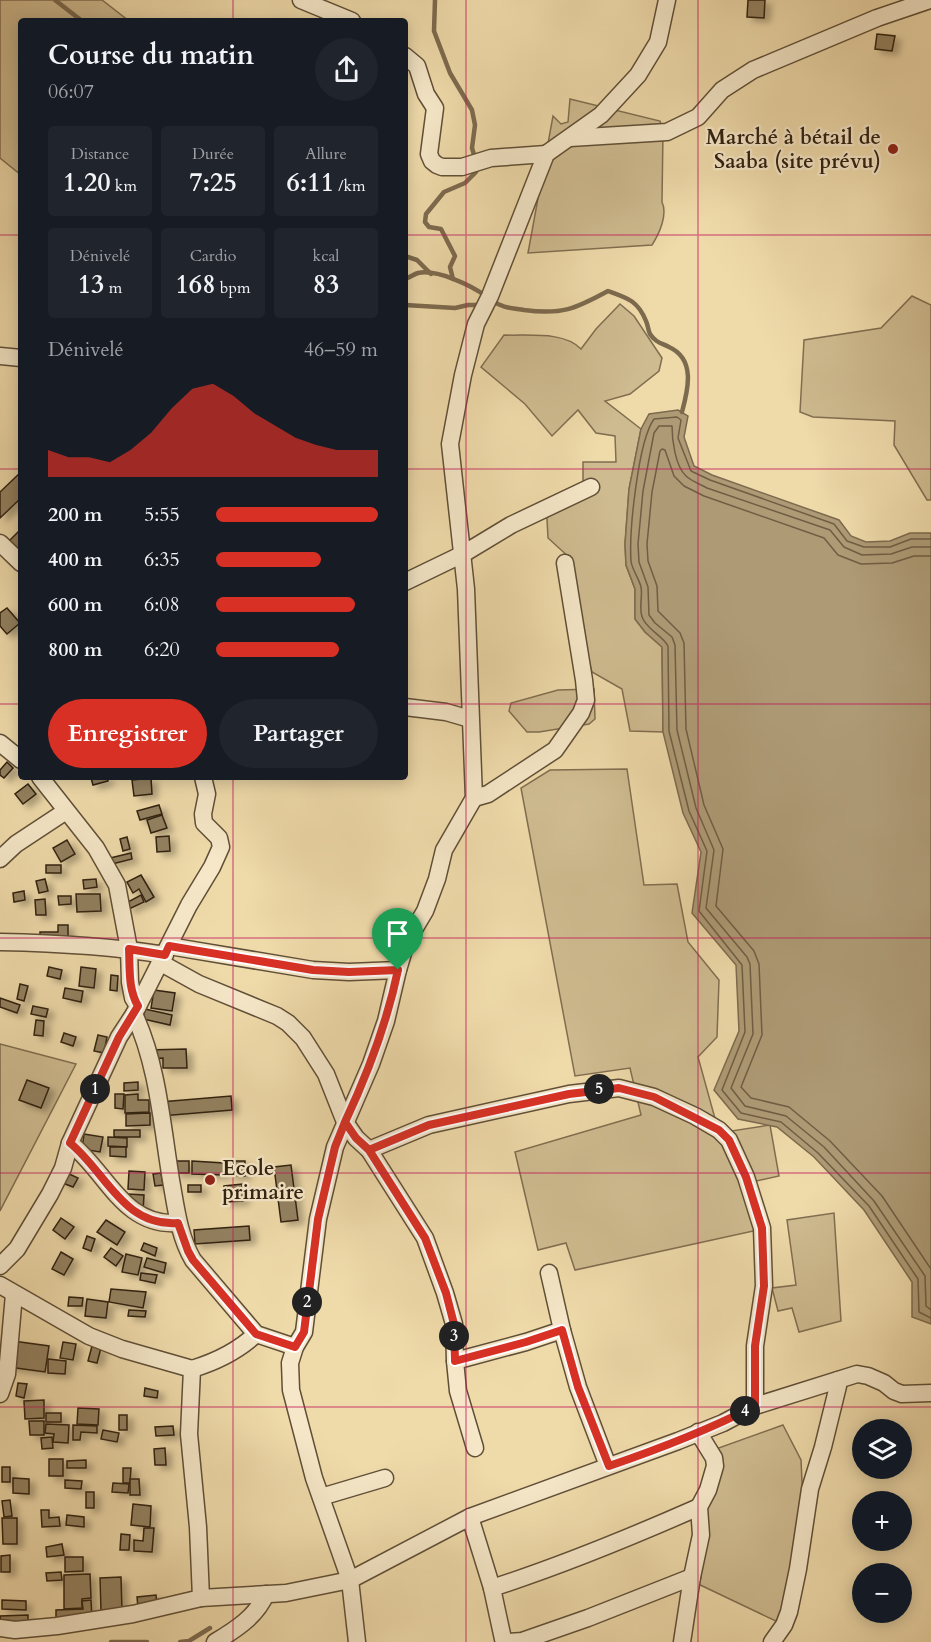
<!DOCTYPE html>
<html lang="fr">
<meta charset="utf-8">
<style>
:root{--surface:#171b24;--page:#20242c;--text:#f1f3f6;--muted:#9ea1a6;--accent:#d93025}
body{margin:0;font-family:Cardo,serif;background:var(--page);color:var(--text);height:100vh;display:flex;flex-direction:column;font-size:22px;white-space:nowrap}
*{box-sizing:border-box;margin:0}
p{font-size:20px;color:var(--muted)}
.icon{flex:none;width:33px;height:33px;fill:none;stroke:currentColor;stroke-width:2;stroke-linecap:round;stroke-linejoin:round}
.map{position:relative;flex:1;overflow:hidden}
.drawer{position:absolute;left:18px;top:18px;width:390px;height:762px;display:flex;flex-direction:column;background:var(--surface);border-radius:6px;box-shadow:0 3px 15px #0003}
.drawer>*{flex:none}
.buttons{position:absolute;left:852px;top:1419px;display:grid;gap:12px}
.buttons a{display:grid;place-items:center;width:60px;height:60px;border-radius:50%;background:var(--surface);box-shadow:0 3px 15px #0003;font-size:30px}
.pin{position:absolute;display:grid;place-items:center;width:51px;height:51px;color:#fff;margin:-62px -26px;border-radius:50% 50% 50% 0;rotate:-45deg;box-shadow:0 0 6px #0007}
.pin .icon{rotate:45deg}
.km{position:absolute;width:30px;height:30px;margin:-15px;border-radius:50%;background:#222;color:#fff;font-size:16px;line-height:30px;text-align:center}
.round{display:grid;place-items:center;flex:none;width:63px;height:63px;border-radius:32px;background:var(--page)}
.overview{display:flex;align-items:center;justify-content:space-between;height:102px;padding:0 30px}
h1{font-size:27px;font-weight:700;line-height:45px}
.metrics{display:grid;grid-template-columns:repeat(3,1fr);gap:9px;height:102px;padding:6px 30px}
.metrics div{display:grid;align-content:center;border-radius:6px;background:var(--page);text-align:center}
.metrics b{font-size:26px;font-weight:700}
.metrics small{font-size:16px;font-weight:400}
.metrics p{font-size:16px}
.chart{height:168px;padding:12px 30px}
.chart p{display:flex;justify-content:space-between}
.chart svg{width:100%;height:108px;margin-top:6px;fill:var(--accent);opacity:.7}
.cta{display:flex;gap:12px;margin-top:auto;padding:12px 30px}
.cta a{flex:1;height:69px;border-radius:36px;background:var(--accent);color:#fff;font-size:24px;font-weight:700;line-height:69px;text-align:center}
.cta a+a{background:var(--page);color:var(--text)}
ul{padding:0 30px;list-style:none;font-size:20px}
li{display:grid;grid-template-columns:96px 72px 1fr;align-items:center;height:45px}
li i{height:15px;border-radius:8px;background:var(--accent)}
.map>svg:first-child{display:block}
.green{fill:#cfbb90;stroke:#806e50;stroke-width:1.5}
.water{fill:#ae9b76;stroke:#7c6a4e;stroke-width:1.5}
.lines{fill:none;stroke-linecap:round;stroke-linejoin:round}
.shore{stroke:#6f5e44;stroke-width:1.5}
.stream{stroke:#7c6a4e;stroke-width:4.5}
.building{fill:#938161;stroke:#302111;stroke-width:1.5;filter:url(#shadow)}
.street-casing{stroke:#604f37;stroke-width:19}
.street{stroke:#f5e7c8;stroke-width:16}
.route-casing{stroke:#fff;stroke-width:12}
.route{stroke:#d93025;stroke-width:8}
.grid{fill:none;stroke:#c2185b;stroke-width:1.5;stroke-opacity:0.55}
.poi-dot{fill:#8f2418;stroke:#f5e7c8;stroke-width:2}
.labels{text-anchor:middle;stroke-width:4.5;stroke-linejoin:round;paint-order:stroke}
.poi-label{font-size:21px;font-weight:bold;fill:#302111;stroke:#f5e7c8;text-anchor:end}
</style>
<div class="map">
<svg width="931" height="1642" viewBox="0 0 931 1642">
<defs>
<filter id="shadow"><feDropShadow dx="6" dy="4" stdDeviation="3" flood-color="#0004"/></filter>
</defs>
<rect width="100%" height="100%" fill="#efdaaa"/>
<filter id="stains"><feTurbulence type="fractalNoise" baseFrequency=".00333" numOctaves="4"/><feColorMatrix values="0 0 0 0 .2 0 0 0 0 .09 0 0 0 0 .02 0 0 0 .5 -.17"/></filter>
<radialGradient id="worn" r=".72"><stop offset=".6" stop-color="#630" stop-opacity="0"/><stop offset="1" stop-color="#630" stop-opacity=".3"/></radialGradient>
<g class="green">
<polygon points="0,0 102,0 129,21 21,21 21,175 0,158"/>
<path d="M570,99L660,121L663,132L662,202C668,215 659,234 652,245L528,253L553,116L561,124L568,122Z"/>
<polygon points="912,296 931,305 931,500 927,500 894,445 895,421 813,417 800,412 804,340 881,328"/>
<path d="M620,304L634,316L662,358L659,371L630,394L605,401L641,429L629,489L625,544L626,565L635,589V619L645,632L662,647L663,732L630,731L622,689L592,672L574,612L571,559L548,538L546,500H583V462H616L615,436L596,433L578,410L552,436L525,404L481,367L504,335C528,336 564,331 581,349L596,329Z"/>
<polygon points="594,689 595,719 589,724 539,732 527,732 509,711 511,703 558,690"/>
<polygon points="627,769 644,885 677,884 688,942 719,980 717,1037 698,1057 719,1133 770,1125 779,1176 743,1184 758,1230 575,1270 566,1243 538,1250 515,1152 641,1115 630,1068 575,1076 521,788 550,770"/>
<polygon points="0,1044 76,1064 0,1211"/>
<polygon points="834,1213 841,1321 799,1332 792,1308 778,1311 772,1288 796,1285 787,1220"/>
<polygon points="783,1425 801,1460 803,1504 782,1624 696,1583 713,1450"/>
</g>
<polygon class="water" points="678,410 688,416 684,437 694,466 712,475 839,520 851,536 866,542 890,541 910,533 931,533 931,1324 912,1317 912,1282 864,1210 814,1157 777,1127 738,1119 714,1090 739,1031 736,965 692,913 701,852 683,813 663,732 662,647 645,632 635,619 635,589 626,565 625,544 629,489 641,429 649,414"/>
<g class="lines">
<g class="shore">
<path d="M931,539H911L890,547H864L847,541L834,524L710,480L691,471L678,438L681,420L677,417L654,419C638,441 629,532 631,561C632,570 639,578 641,587C643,597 638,610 643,619C649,631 662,635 668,646L669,731L689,811L707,851L699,911L742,965L745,1032L722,1090L741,1113L781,1122L818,1153L869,1206L918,1279L919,1312L931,1318"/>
<path d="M931,547H912L891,554L862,555L844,547L830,530L707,488C700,484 691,481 686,476C675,466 672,439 672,426H659L654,433L643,491L638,544L639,562L648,587L649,615L655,623L672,637L675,645L677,730L696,808L714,850L706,908L747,957L750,964L753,1034L731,1088L745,1106L786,1116L824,1147L874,1201L925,1276L926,1306L931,1310"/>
<polyline points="931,556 914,556 892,563 861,564 838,555 824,538 704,496 684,486 674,476 665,450 662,449 660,451 652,492 647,544 648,561 657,586 658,611 680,633 684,643 686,729 704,805 723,849 716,906 754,951 759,964 762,1035 741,1087 751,1098 789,1107 830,1141 882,1196 931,1269"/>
</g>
<g class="stream">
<polyline points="55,0 82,21"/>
<polyline points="435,0 434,31 450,73 472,110 475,125 472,148 475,158"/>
<polyline points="405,256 417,260 431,274"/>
<path d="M405,279C409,278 414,274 418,273C437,269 470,285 486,296"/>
<polyline points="453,279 450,267 455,256 441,229 429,227 425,222 426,214 444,192 465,183 476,172 476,167"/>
<path d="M493,301C502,308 512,308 524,310C562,315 575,309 608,291C628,298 638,301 646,321C648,325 648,330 650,334C655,342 661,343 669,347C696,359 688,390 682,412"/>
<polyline points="405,305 455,308 468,305 480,305"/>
<polyline points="111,1642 147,1642"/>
<polyline points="180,1642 189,1641 210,1628"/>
</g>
</g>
<g class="building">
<polygon points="748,0 765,0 764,18 747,17"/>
<polygon points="877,34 895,36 892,51 875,49"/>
<polygon points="21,472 21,498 0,518 0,492"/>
<polygon points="21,529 21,545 8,559 0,550"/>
<polygon points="7,608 20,623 7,634 0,626 0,613"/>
<polygon points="7,762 13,768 4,778 0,775 0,770"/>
<polygon points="107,777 108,781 93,785 91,778"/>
<polygon points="151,778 152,794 134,796 132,780"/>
<polygon points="28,784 36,794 23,804 15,794"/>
<polygon points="159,805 162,814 140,820 137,811"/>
<polygon points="162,815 167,828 151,833 147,820"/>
<polygon points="169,836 170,851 157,852 156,837"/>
<polygon points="127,837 130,849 123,851 120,839"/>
<polygon points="67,840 75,854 61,862 53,848"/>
<polygon points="131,853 132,859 112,864 110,858"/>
<rect x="46" y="865" width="15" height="8"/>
<polygon points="141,875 154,897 146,902 139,889 133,893 127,882"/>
<polygon points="45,879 48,891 39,893 36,881"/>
<polygon points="96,879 97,887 84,889 83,880"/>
<polygon points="24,891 25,900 14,902 13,893"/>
<polygon points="76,894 100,894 101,911 77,912"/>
<polygon points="141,895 144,902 129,909 126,903"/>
<polygon points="58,896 71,896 71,904 59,905"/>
<polygon points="45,899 46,915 36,915 35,900"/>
<polygon points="58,925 68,925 68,940 40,940 40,932 58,932"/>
<polygon points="49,967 62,970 60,979 47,976"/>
<polygon points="81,967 96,969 94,988 79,986"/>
<polygon points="111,975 118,976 117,991 110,990"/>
<polygon points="20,984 28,986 24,1001 17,999"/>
<polygon points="65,988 83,991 81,1002 63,998"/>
<polygon points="154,990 175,993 172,1011 151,1008"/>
<polygon points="0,998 20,1005 17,1013 0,1007"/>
<polygon points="33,1006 48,1009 46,1017 31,1014"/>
<polygon points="145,1009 172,1015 170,1025 143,1019"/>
<polygon points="36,1020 44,1021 43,1036 34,1035"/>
<polygon points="64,1033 76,1037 73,1046 61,1042"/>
<polygon points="98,1035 107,1037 104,1053 94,1051"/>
<polygon points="186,1049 187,1068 163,1068 163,1058 147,1059 147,1050"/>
<polygon points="27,1080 49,1088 41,1108 19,1100"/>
<polygon points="138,1082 138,1090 124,1091 124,1083"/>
<polygon points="115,1094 124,1094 123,1109 115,1108"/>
<polygon points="138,1094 138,1100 149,1100 149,1112 125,1113 125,1095"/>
<polygon points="231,1096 232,1110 161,1116 160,1102"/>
<polygon points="150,1113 150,1125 126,1126 126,1114"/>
<rect x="114" y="1130" width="26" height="7"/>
<polygon points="84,1134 103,1137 100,1152 82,1149"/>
<polygon points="108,1137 127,1138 127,1147 108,1146"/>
<polygon points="110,1147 126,1147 126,1157 110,1156"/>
<rect x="175" y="1161" width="14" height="12"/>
<polygon points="192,1161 224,1163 224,1175 192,1174"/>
<polygon points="230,1161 245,1161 245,1176 229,1175"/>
<polygon points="291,1165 298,1220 281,1222 274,1167"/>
<polygon points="129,1171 145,1172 144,1190 128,1189"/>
<polygon points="65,1172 78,1178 73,1187 60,1182"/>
<polygon points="161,1173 163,1185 155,1186 153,1174"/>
<polygon points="242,1184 243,1201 225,1202 224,1186"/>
<rect x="188" y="1185" width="13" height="7"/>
<polygon points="128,1194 144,1195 143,1212 127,1211"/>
<polygon points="61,1218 74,1227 65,1239 53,1230"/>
<polygon points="106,1220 125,1232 117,1245 97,1232"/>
<polygon points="249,1226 250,1240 195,1244 194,1230"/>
<polygon points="87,1236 95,1239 91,1251 83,1248"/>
<polygon points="144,1243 157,1248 155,1256 141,1250"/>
<polygon points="111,1248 123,1256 116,1266 104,1257"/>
<polygon points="61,1252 73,1259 64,1275 52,1269"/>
<polygon points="126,1254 142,1258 138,1275 122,1272"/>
<polygon points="147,1258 166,1263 164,1273 144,1267"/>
<polygon points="141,1273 157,1275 155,1283 140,1280"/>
<polygon points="111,1289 146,1292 143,1308 109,1302"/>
<polygon points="69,1297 83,1298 82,1306 68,1306"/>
<polygon points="87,1299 108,1302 106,1318 85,1316"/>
<polygon points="129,1310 146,1311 145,1317 128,1316"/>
<polygon points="13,1341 49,1346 45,1372 9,1367"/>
<polygon points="63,1342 76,1344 73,1360 60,1358"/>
<polygon points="92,1346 101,1348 97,1363 88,1361"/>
<polygon points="48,1359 66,1361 65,1374 48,1373"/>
<polygon points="18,1383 27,1384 24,1398 16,1396"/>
<polygon points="145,1388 158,1391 157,1398 144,1396"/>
<polygon points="44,1400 44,1418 25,1419 24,1401"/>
<polygon points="78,1408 99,1409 98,1425 77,1424"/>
<rect x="46" y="1413" width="15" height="9"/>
<rect x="119" y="1415" width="8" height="15"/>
<polygon points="29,1421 44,1421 44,1435 30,1435"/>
<polygon points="46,1424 69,1425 68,1443 53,1442 54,1434 45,1433"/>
<polygon points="73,1425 97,1426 97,1433 81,1432 80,1440 73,1440"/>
<polygon points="173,1426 174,1435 156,1436 155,1427"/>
<polygon points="103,1430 119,1433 117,1442 101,1439"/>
<polygon points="52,1437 53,1448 42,1449 41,1438"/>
<polygon points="165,1448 166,1465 155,1465 154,1449"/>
<rect x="49" y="1459" width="14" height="17"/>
<polygon points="86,1460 86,1468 67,1468 67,1461"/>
<rect x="2" y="1467" width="8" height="15"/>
<polygon points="123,1468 131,1468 130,1483 123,1483"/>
<polygon points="13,1478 29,1479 29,1494 13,1493"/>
<polygon points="130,1479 139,1479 140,1495 130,1495"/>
<polygon points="65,1480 82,1481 81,1489 65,1488"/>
<polygon points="113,1483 129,1484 128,1493 112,1492"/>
<rect x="86" y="1492" width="8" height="16"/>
<polygon points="10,1500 12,1516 4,1517 2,1501"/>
<polygon points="133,1504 151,1506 150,1527 131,1525"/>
<polygon points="41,1510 49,1510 49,1518 59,1517 60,1526 42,1527"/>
<polygon points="67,1515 84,1517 84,1527 66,1525"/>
<polygon points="2,1518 17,1518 17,1544 3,1544"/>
<polygon points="144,1528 154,1528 152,1552 134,1551 134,1540 143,1541"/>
<polygon points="121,1534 130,1535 129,1550 120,1550"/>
<polygon points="62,1544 64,1555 47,1557 46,1547"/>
<polygon points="10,1555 10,1572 1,1572 1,1556"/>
<polygon points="65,1557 83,1557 83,1571 65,1572"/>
<polygon points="61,1572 62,1580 47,1581 46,1573"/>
<polygon points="90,1574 91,1598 82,1599 82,1608 64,1609 64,1575"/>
<polygon points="121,1577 122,1611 101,1611 100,1578"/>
<polygon points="156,1595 157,1605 138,1608 137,1597"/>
<polygon points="2,1600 26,1601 26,1610 2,1609"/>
<polygon points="91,1600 92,1619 56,1620 56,1610 83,1609 82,1601"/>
<polygon points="28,1615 28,1624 1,1625 0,1616"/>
</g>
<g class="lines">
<defs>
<g id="street">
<polyline points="301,0 352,21"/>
<polyline points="405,56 417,66 426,94 435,108 429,154 432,161 437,165 442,167 462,167 491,158 546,154"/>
<polyline points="570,138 667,132 698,117 722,90 753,70 877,18 930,0"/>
<polyline points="0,356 21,358"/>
<polyline points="0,543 21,563"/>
<polyline points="405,582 463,554 511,525 591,487"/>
<polyline points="405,707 446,712 470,719"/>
<polyline points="0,743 21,760"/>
<polyline points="40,777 96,848 117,885 129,949 130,982 133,998 138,1006"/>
<polyline points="474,798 488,794 555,750 581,713 586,700 584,680 565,563"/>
<polyline points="0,859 16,844 66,811"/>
<path d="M0,942C55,943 110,946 165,955"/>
<polyline points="169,946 313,970 349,972 398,970"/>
<polyline points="161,963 199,984 277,1016 288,1023 303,1038 326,1074 345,1122 356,1138 369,1150 425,1238 445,1293 454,1324 455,1361 526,1342 562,1330 578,1387 608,1466"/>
<path d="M134,1014C158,1065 162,1126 171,1180C176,1208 179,1236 193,1260L256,1334L295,1347"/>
<path d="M70,1143C107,1172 123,1227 178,1223"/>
<polyline points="369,1150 429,1125 569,1094 619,1088 654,1097 695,1116 719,1130 729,1140 746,1177 762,1228 764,1286 755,1346 755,1406"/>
<polyline points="0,1266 17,1249 50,1194 63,1168 70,1143 119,1037 134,1014 189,905 212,867 221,847 219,838 204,823 203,814 207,794 203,777"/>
<polyline points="549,1273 562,1330"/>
<polyline points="0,1285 89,1336 122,1349 192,1369"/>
<polyline points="455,1361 458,1391 475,1448"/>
<polyline points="0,1394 7,1374 14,1294"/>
<polyline points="321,1497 385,1478"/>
<polyline points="470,1517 492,1588 503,1639 507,1642 522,1641 588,1618 692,1577"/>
<path d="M492,1588C563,1565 631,1537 699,1507"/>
<path d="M201,1598L198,1527L189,1434L192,1369C215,1362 238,1351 256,1334"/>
<polyline points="0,1628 15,1630 57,1626 133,1614 201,1598 286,1593 350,1580 470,1517 678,1441 723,1423 755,1406 857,1374 868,1376 884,1383 894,1391 902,1394 931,1393"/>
<path d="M215,1642C235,1630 256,1617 266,1594"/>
<polyline points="357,1642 350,1580 314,1478 291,1390 290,1363 295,1347 304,1332 318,1219 335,1147 371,1064 386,1021 398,970 406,943 425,911 437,879 444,850 474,798 466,589 450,444 463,375 476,324 490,296 546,154 601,115 638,75 658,42 667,0"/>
<polyline points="682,1642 692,1577 701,1535 699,1507 708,1490 715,1466 714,1458 698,1432"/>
<polyline points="772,1642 784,1625 789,1612 798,1569 810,1489 823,1447 838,1386 838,1380"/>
</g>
</defs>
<use href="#street" class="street-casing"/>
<use href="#street" class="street"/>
</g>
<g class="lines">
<defs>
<path id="route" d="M398,970L349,972L313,970L169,946L165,955L129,949C130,969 128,989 138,1006L119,1037L70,1143C106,1172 123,1227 178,1223L188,1251L193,1260L256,1334L295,1347L304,1332L318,1219L335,1147L345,1122L356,1138L369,1150L425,1238L446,1293L454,1324L455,1361L526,1342L562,1330L578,1387L609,1466C659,1449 708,1430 755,1406V1346L764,1286L762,1228L746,1177L729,1140L719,1130L654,1097L619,1088L569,1094L429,1125L369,1150L356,1138L345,1122C368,1073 387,1023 398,970"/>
</defs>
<use href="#route" class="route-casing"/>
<use href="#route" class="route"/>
</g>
<path class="grid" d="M233,0V21M466,0V1642M698,0V1642M0,235H21M405,235H931M0,469H21M405,469H931M0,704H21M405,704H931M233,777V1642M0,938H931M0,1173H931M0,1407H931"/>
<g class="poi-dot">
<circle cx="893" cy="149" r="6"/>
<circle cx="210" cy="1180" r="6"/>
</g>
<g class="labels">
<g class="poi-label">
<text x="881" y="144">Marché à bétail de<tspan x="881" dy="24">Saaba (site prévu)</tspan></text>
<text x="222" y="1175" text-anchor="start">Ecole<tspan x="222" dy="24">primaire</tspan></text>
</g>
</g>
<rect width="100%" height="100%" filter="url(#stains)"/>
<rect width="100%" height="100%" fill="url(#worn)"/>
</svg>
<div class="buttons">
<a><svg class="icon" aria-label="layers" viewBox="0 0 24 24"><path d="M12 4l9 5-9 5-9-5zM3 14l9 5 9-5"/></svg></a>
<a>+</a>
<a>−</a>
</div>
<div class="pin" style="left:398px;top:970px;background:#1e9e55"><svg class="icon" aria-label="arrive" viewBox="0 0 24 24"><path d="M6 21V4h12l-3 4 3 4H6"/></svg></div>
<b class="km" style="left:95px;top:1089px">1</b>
<b class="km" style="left:307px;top:1302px">2</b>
<b class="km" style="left:454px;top:1336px">3</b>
<b class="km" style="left:745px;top:1411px">4</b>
<b class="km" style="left:599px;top:1089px">5</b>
<section class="drawer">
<div class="overview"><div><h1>Course du matin</h1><p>06:07</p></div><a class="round"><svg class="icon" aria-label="share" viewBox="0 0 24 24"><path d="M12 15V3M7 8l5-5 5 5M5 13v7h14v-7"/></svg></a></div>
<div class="metrics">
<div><p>Distance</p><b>1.20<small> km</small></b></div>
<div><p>Durée</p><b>7:25</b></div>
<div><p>Allure</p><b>6:11<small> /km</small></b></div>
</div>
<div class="metrics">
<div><p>Dénivelé</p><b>13<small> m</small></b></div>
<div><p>Cardio</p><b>168<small> bpm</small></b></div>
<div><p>kcal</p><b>83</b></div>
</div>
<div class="chart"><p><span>Dénivelé</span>46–59 m</p>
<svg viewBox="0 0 160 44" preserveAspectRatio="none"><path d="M0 44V33L10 36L20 36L30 38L40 33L50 26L60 16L70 8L80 6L90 11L100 18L110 23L120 28L130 31L140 33L150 33L160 33V44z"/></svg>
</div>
<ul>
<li><b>200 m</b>5:55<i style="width:100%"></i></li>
<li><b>400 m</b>6:35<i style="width:65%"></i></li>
<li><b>600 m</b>6:08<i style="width:86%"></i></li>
<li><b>800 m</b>6:20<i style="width:76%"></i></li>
</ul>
<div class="cta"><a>Enregistrer</a><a>Partager</a></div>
</section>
</div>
